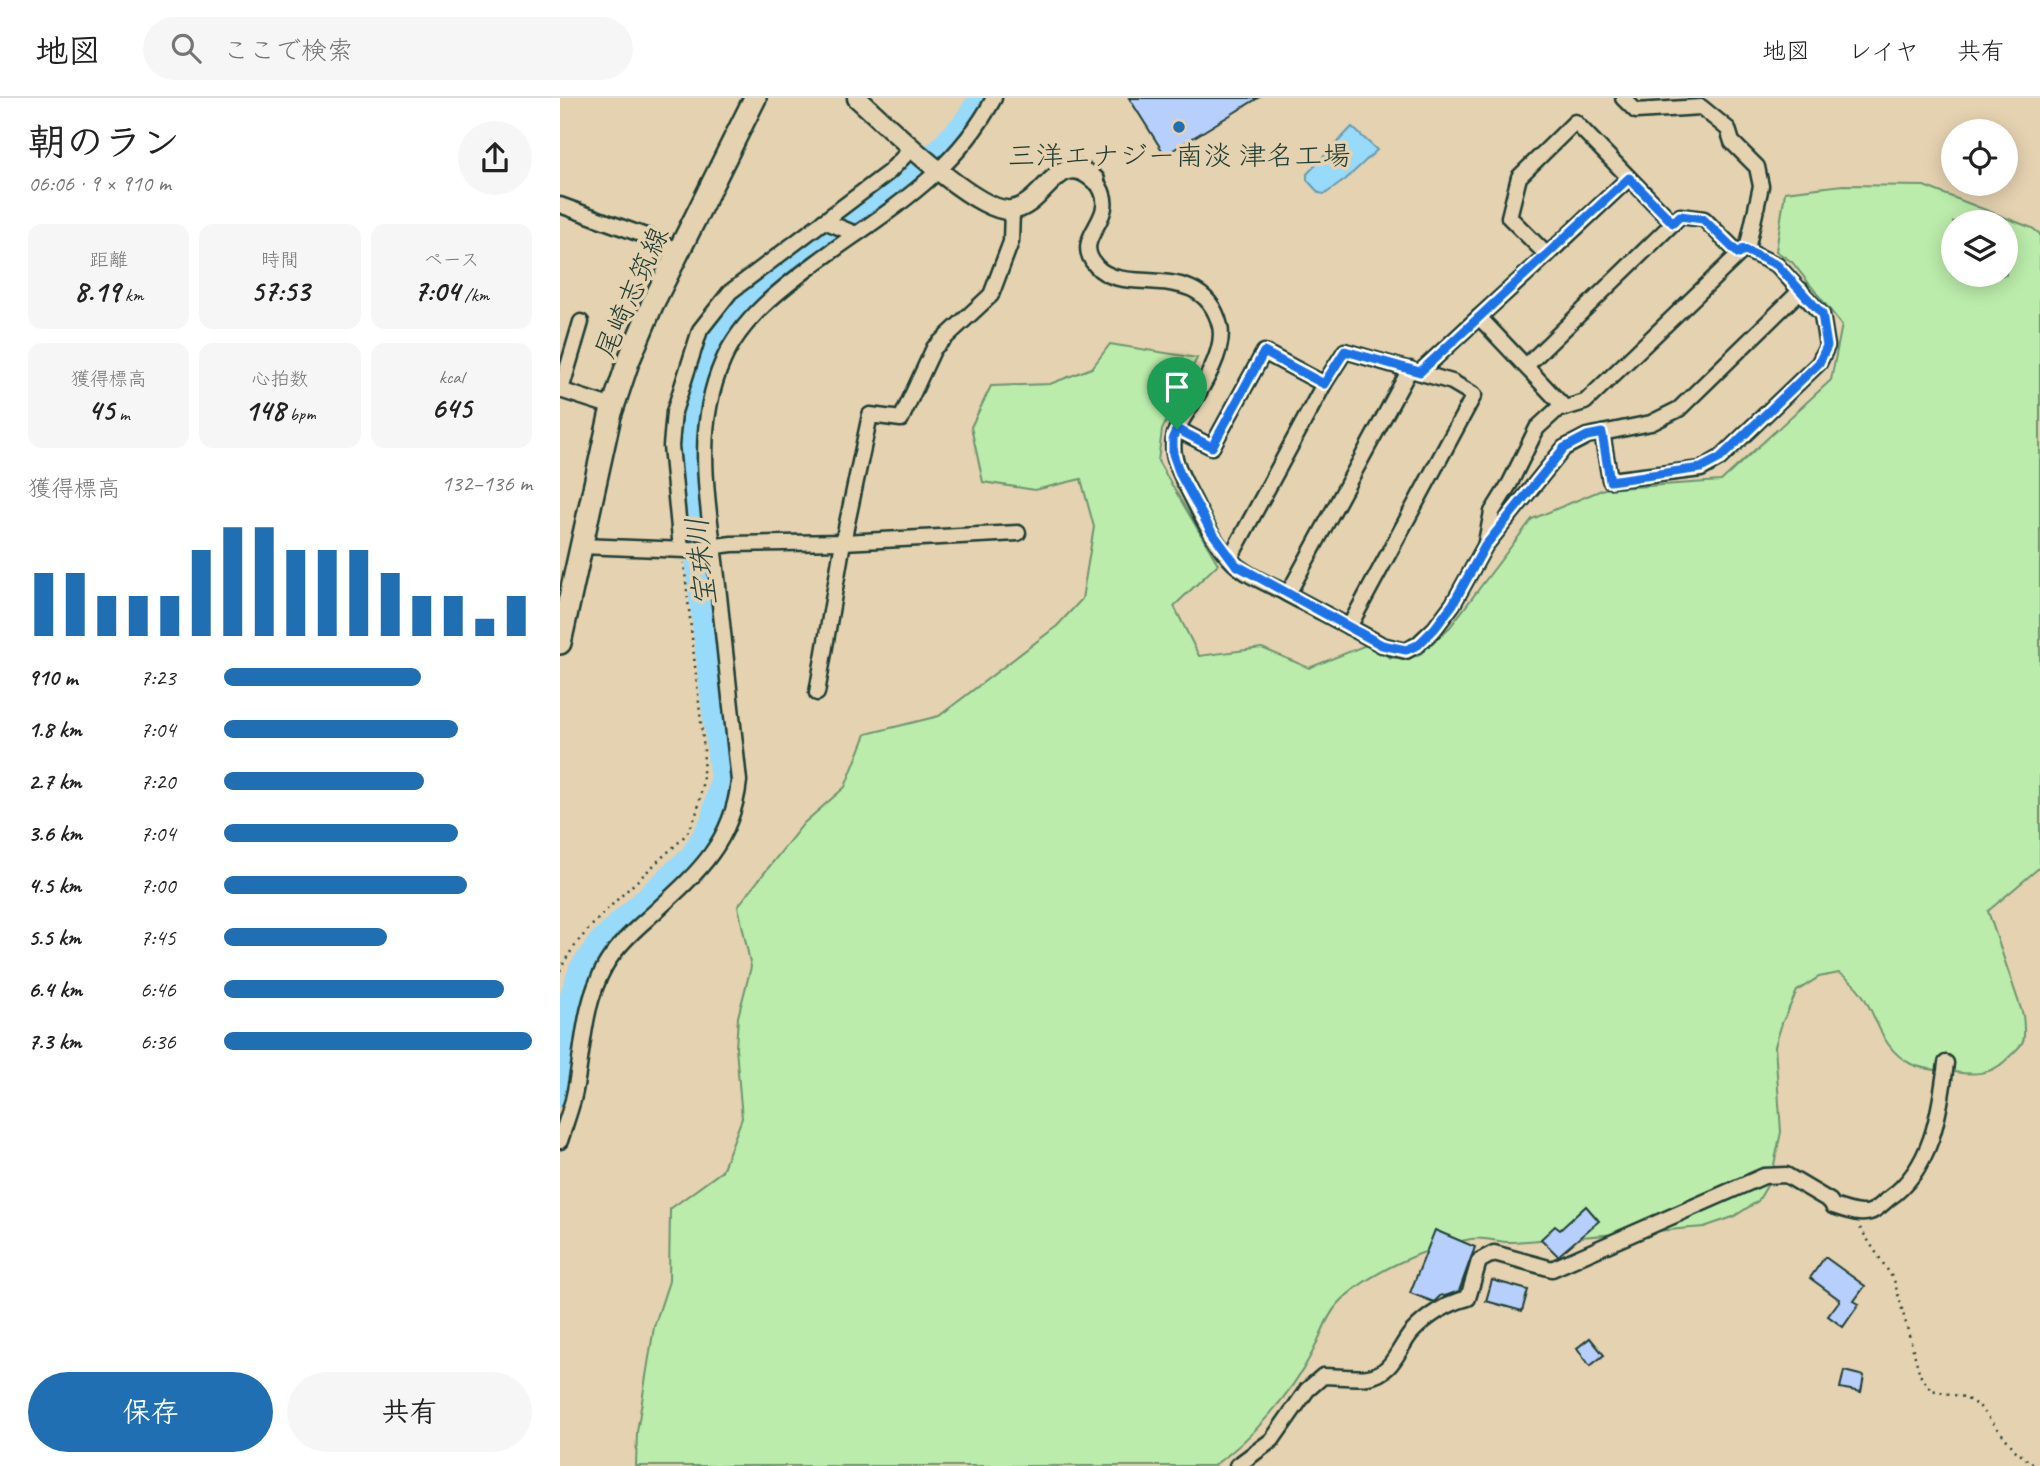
<!DOCTYPE html>
<html lang="ja">
<meta charset="utf-8">
<style>
:root{--surface:#fff;--page:#f6f6f6;--text:#222;--muted:#767676;--line:#e0e0e0;--accent:#1f6fb2}
body{margin:0;font-family:Caveat,"Klee One",sans-serif;background:var(--page);color:var(--text);height:100vh;display:flex;flex-direction:column;font-size:26px;white-space:nowrap}
*{box-sizing:border-box;margin:0}
p{font-size:23px;color:var(--muted)}
.icon{flex:none;width:38px;height:38px;fill:none;stroke:currentColor;stroke-width:2;stroke-linecap:round;stroke-linejoin:round}
.map{position:relative;flex:1;overflow:hidden}
.details{display:flex;flex-direction:column;background:var(--surface);width:560px}
.details>*{flex:none}
.fabs{position:absolute;left:1381px;top:21px;display:grid;gap:14px}
.fabs a{display:grid;place-items:center;width:77px;height:77px;border-radius:50%;background:var(--surface);box-shadow:0 4px 18px #0003;font-size:35px}
.pin{position:absolute;display:grid;place-items:center;width:60px;height:60px;color:#fff;margin:-72px -30px;border-radius:50% 50% 50% 0;rotate:-45deg;box-shadow:0 0 7px #0007}
.pin .icon{rotate:45deg}
.round{display:grid;place-items:center;flex:none;width:74px;height:74px;border-radius:37px;background:var(--page)}
.summary{display:flex;align-items:center;justify-content:space-between;height:119px;padding:0 28px}
h1{font-size:38px;font-weight:600;line-height:52px}
.stats{display:grid;grid-template-columns:repeat(3,1fr);gap:10px;height:119px;padding:7px 28px}
.stats div{display:grid;align-content:center;border-radius:14px;background:var(--page);text-align:center}
.stats b{font-size:30px;font-weight:600}
.stats small{font-size:19px;font-weight:400}
.stats p{font-size:19px}
.chart{height:196px;padding:14px 28px}
.chart p{display:flex;justify-content:space-between}
.chart svg{width:100%;height:126px;margin-top:7px;stroke:var(--accent);stroke-width:6}
.button{display:flex;gap:14px;margin-top:auto;padding:14px 28px}
.button a{flex:1;height:80px;border-radius:42px;background:var(--accent);color:#fff;font-size:28px;font-weight:600;line-height:80px;text-align:center}
.button a+a{background:var(--page);color:var(--text)}
ul{padding:0 28px;list-style:none;font-size:23px}
li{display:grid;grid-template-columns:112px 84px 1fr;align-items:center;height:52px}
li i{height:18px;border-radius:9px;background:var(--accent)}
header{display:flex;align-items:center;gap:42px;box-sizing:border-box;height:98px;padding:0 35px;background:var(--surface);border-bottom:2px solid var(--line)}
header strong{font-size:33px}
nav{display:flex;gap:38px;margin-inline-start:auto;font-size:24px}
.search{width:490px;height:63px;background:var(--page);display:flex;align-items:center;gap:18px;box-sizing:border-box;padding:0 24px;border-radius:38px;color:var(--muted);font-size:26px}
main{display:flex;flex:1;min-height:0}
.map>svg:first-child{display:block}
.green{fill:#bbecab;stroke:#6d9470;stroke-width:2;fill-rule:evenodd}
.water{fill:#98dafa;stroke:#689bab;stroke-width:2}
.lines{fill:none;stroke-linecap:round;stroke-linejoin:round}
.river{stroke:#98dafa;stroke-width:24}
.building{fill:#b6cffd;stroke:#1f3d34;stroke-width:2}
.minor-casing{stroke:#1f3d34;stroke-width:19}
.tertiary-casing{stroke:#1f3d34;stroke-width:23}
.secondary-casing{stroke:#1f3d34;stroke-width:26}
.path{stroke:#1f3d34;stroke-width:2.5;stroke-dasharray:2 5;stroke-linecap:butt}
.minor{stroke:#e5d2b0;stroke-width:14}
.tertiary{stroke:#e5d2b0;stroke-width:18}
.secondary{stroke:#e5d2b0;stroke-width:21}
.route-casing{stroke:#fff;stroke-width:14}
.route{stroke:#1a73e8;stroke-width:9}
.poi-dot{fill:#1f6fb2;stroke:#e5d2b0;stroke-width:2.5}
.labels{text-anchor:middle;stroke-width:7;stroke-linejoin:round;paint-order:stroke}
.poi-label{font-size:28px;fill:#1f3d34;stroke:#e5d2b0}
.street-label{font-size:28px;fill:#1f3d34;stroke:#e5d2b0}
.water-label{font-size:30px;font-style:italic;fill:#25453e;stroke:#e5d2b0}
</style>
<header>
<strong>地図</strong>
<div class="search"><svg class="icon" aria-label="search" viewBox="0 0 24 24"><circle cx="10" cy="10" r="6"/><path d="M15 15l6 6"/></svg>ここで検索</div>
<nav><a>地図</a><a>レイヤ</a><a>共有</a></nav>
</header>
<main>
<section class="details">
<div class="summary"><div><h1>朝のラン</h1><p>06:06 · 9 × 910 m</p></div><a class="round"><svg class="icon" aria-label="share" viewBox="0 0 24 24"><path d="M12 15V3M7 8l5-5 5 5M5 13v7h14v-7"/></svg></a></div>
<div class="stats">
<div><p>距離</p><b>8.19<small> km</small></b></div>
<div><p>時間</p><b>57:53</b></div>
<div><p>ペース</p><b>7:04<small> /km</small></b></div>
</div>
<div class="stats">
<div><p>獲得標高</p><b>45<small> m</small></b></div>
<div><p>心拍数</p><b>148<small> bpm</small></b></div>
<div><p>kcal</p><b>645</b></div>
</div>
<div class="chart"><p><span>獲得標高</span>132–136 m</p>
<svg viewBox="0 0 160 44" preserveAspectRatio="none"><path d="M5 44V22M15 44V22M25 44V30M35 44V30M45 44V30M55 44V14M65 44V6M75 44V6M85 44V14M95 44V14M105 44V14M115 44V22M125 44V30M135 44V30M145 44V38M155 44V30"/></svg>
</div>
<ul>
<li><b>910 m</b>7:23<i style="width:64%"></i></li>
<li><b>1.8 km</b>7:04<i style="width:76%"></i></li>
<li><b>2.7 km</b>7:20<i style="width:65%"></i></li>
<li><b>3.6 km</b>7:04<i style="width:76%"></i></li>
<li><b>4.5 km</b>7:00<i style="width:79%"></i></li>
<li><b>5.5 km</b>7:45<i style="width:53%"></i></li>
<li><b>6.4 km</b>6:46<i style="width:91%"></i></li>
<li><b>7.3 km</b>6:36<i style="width:100%"></i></li>
</ul>
<div class="button"><a>保存</a><a>共有</a></div>
</section>
<div class="map">
<svg width="1480" height="1368" viewBox="0 0 1480 1368">
<rect width="100%" height="100%" fill="#e5d2b0"/>
<filter id="ink" filterUnits="userSpaceOnUse"><feTurbulence type="fractalNoise" baseFrequency=".0143" numOctaves="2"/><feDisplacementMap in="SourceGraphic" scale="14" xChannelSelector="R" yChannelSelector="G"/><feConvolveMatrix kernelMatrix="1 2 1 2 8 2 1 2 1" color-interpolation-filters="sRGB"/></filter>
<g filter="url(#ink)">
<path class="green" d="M1283,87L1364,88L1472,130L1480,136V769L1428,813L1463,917C1466,948 1465,943 1445,963C1430,977 1413,977 1394,974C1381,972 1363,972 1351,966C1310,945 1320,898 1279,875L1259,879L1237,893L1222,925L1215,948L1221,1034L1211,1081L1198,1103L1173,1119L1144,1129C1080,1134 1017,1140 953,1144C939,1145 924,1138 911,1141C870,1148 806,1175 778,1206C765,1220 760,1241 751,1257C731,1296 689,1344 653,1368H76L77,1334L94,1229L109,1183L110,1111L162,1073L182,1020L176,950L178,919L191,869L178,808L244,725L285,689L306,636L379,618L497,528L522,501L534,429L521,381L475,392L423,384L411,329L431,288L490,286L532,270L550,246L637,260L602,332L598,363L658,466L614,508L639,558L702,550L749,570L806,547L831,560L858,558L890,529L972,421L1044,391L1161,383L1271,282L1282,227L1232,164L1216,153L1225,94ZM1393,124H1446V177H1393Z"/>
<polygon class="water" points="792,29 817,52 785,82 765,96 759,95 747,82 747,76"/>
<g class="lines">
<polyline class="river" points="0,997 11,900 21,871 42,842 133,757 152,724 162,682 139,481 129,349 131,310 150,252 159,236 178,213 255,148 339,86 379,52 404,26 421,0"/>
</g>
<g class="building">
<polygon points="569,0 698,0 605,57"/>
<polygon points="1026,1108 1039,1123 998,1158 981,1141 995,1128 1000,1132"/>
<polygon points="875,1132 915,1149 899,1193 885,1198 881,1197 874,1204 850,1195"/>
<polygon points="1265,1159 1305,1188 1294,1203 1299,1206 1283,1229 1268,1218 1280,1202 1250,1180"/>
<polygon points="932,1182 968,1192 962,1213 926,1203"/>
<polygon points="1030,1240 1044,1257 1030,1268 1017,1250"/>
<polygon points="1284,1273 1304,1278 1301,1294 1280,1290"/>
</g>
<g class="lines">
<defs>
<g id="minor">
<polyline points="1063,0 1076,13 1141,9 1168,31 1172,44 1197,69 1201,88 1188,147 1179,156 1025,304 1005,310 919,219 987,157 949,119 959,79 1015,24 1113,125 1120,118 1144,121 1179,156"/>
<path d="M535,82C566,121 508,136 536,168C564,200 643,159 660,228C667,257 632,304 618,329C607,350 617,369 627,389C640,414 653,445 674,465C687,478 709,486 724,494C757,512 790,529 822,547L846,553L858,546L875,530L893,506L925,448L1004,350L1027,338L1042,335L1050,382L1141,371L1160,360L1259,265L1267,248L1262,217L1217,167L1183,151"/>
<polyline points="0,107 94,141 119,154"/>
<polyline points="264,123 296,136"/>
<polyline points="987,157 1069,80"/>
<polyline points="966,268 1113,125"/>
<polyline points="860,274 919,219"/>
<polyline points="0,292 53,309"/>
<polyline points="1,292 21,224"/>
<polyline points="617,331 652,349 704,254 764,286 785,253 892,284 914,297 789,529"/>
<polyline points="1042,335 1091,325 1119,311 1241,192"/>
<polyline points="926,444 932,414 950,385 977,330 1002,307"/>
<polyline points="20,448 126,452 172,446 283,444 458,435"/>
<polyline points="121,451 111,348 114,314 140,232 170,194 329,74 353,49"/>
<polyline points="670,460 764,286"/>
<polyline points="728,496 850,271"/>
<polyline points="257,595 283,444 310,317 341,321 374,250 431,197 451,144 452,112"/>
<path d="M0,1043C4,1030 9,1016 13,1002C24,956 21,911 45,868C55,850 71,835 87,821C133,779 172,748 179,683C172,618 165,553 158,488C150,413 131,335 163,263C181,221 222,190 257,164C325,114 393,78 434,0"/>
<path d="M677,1368L712,1342L747,1292L763,1278C777,1278 794,1281 808,1279C833,1276 838,1250 852,1234C868,1217 886,1206 908,1200L919,1163L934,1155L992,1171L1204,1078L1226,1077L1270,1103L1273,1108C1284,1111 1299,1118 1310,1114C1317,1112 1323,1105 1328,1101C1372,1071 1380,1014 1386,965"/>
</g>
<path id="tertiary" d="M297,0C325,25 416,116 451,112C486,108 497,47 535,82"/>
<polyline id="secondary" points="0,545 50,318 68,264 92,207 195,0"/>
</defs>
<use href="#minor" class="minor-casing"/>
<use href="#tertiary" class="tertiary-casing"/>
<use href="#secondary" class="secondary-casing"/>
<g class="path">
<path d="M0,873C15,836 71,790 100,761C112,750 125,741 132,726C143,704 143,676 144,652L124,465"/>
<polyline points="1300,1130 1334,1182 1360,1277 1371,1292 1404,1299 1420,1309 1456,1353 1475,1368"/>
</g>
<use href="#minor" class="minor"/>
<use href="#tertiary" class="tertiary"/>
<use href="#secondary" class="secondary"/>
</g>
</g>
<g class="lines" filter="url(#ink)">
<defs>
<polygon id="route" points="1069,80 1113,125 1120,118 1143,121 1179,156 1183,151 1217,167 1262,216 1267,248 1259,265 1160,360 1141,370 1050,383 1042,335 1027,338 1004,350 925,448 893,506 875,530 858,547 846,552 822,547 676,467 651,433 620,376 613,356 613,339 617,331 652,349 704,254 764,286 785,253 860,274"/>
</defs>
<use href="#route" class="route-casing"/>
<use href="#route" class="route"/>
</g>
<circle class="poi-dot" cx="619" cy="29" r="7"/>
<g class="labels">
<g class="poi-label">
<text x="619" y="67">三洋エナジー南淡 津名工場</text>
</g>
<g class="street-label">
<text transform="translate(71 194) rotate(-66)" y="10">尾崎志筑線</text>
</g>
<g class="water-label">
<text transform="translate(141 464) rotate(-96)" y="10">宝珠川</text>
</g>
</g>
</svg>
<div class="fabs">
<a><svg class="icon" aria-label="locate" viewBox="0 0 24 24"><circle cx="12" cy="12" r="6"/><path d="M12 2v4M12 18v4M2 12h4M18 12h4"/></svg></a>
<a><svg class="icon" aria-label="layers" viewBox="0 0 24 24"><path d="M12 4l9 5-9 5-9-5zM3 14l9 5 9-5"/></svg></a>
</div>
<div class="pin" style="left:617px;top:331px;background:#1e9e55"><svg class="icon" aria-label="arrive" viewBox="0 0 24 24"><path d="M6 21V4h12l-3 4 3 4H6"/></svg></div>
</div>
</main>
